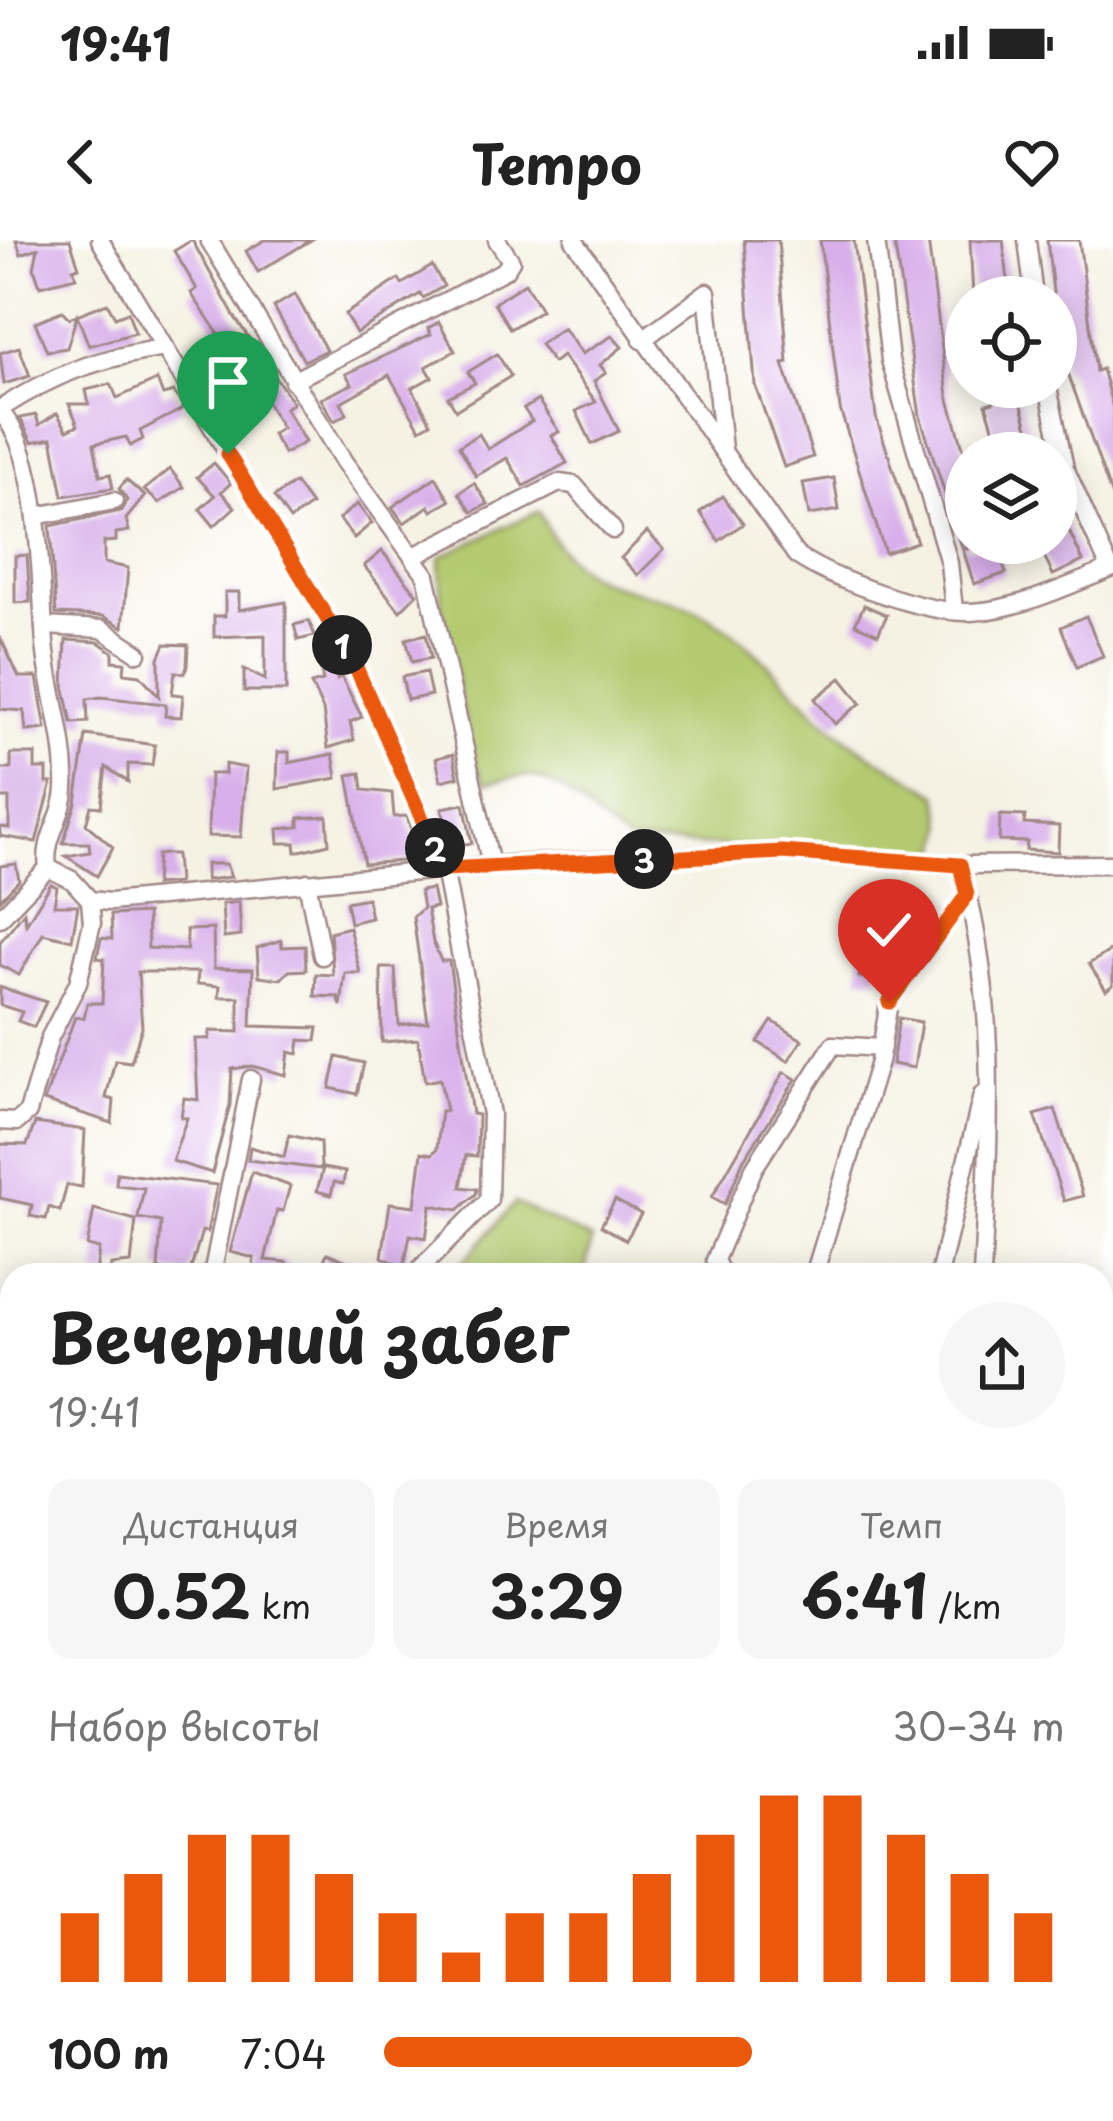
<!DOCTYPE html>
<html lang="ru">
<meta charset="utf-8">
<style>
:root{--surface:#fff;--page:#f6f6f6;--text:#222;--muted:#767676;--accent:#ea580c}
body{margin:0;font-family:"Playpen Sans",sans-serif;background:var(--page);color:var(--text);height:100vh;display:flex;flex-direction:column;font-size:45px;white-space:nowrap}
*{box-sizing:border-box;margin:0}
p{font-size:39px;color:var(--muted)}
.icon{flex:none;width:66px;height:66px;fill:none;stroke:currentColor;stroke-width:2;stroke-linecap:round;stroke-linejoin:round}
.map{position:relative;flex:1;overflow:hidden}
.drawer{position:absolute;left:0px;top:1023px;width:1113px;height:858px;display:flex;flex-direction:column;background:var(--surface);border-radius:36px 36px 0 0;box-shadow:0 6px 30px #0003}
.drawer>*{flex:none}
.fabs{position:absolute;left:945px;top:36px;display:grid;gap:24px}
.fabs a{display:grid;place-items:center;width:132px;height:132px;border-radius:50%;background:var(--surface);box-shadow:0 6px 30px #0003;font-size:60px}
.pin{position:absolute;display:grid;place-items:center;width:102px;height:102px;color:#fff;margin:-123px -51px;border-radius:50% 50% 50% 0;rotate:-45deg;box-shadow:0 0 12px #0007}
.pin .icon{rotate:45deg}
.km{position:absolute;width:60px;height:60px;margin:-30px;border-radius:50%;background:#222;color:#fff;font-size:33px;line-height:60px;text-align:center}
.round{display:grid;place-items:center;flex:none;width:126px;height:126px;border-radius:63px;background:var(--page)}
.headline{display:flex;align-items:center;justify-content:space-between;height:204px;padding:0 48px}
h1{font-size:66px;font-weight:700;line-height:90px}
.metrics{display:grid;grid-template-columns:repeat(3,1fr);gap:18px;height:204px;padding:12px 48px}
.metrics div{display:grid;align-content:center;border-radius:24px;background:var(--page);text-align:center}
.metrics b{font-size:60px;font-weight:700}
.metrics small{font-size:33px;font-weight:400}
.metrics p{font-size:33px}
.chart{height:336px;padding:24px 48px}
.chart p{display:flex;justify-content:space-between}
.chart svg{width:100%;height:216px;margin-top:12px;stroke:var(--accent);stroke-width:6}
ul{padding:0 48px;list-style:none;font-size:39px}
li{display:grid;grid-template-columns:192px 144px 1fr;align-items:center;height:90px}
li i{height:30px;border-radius:15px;background:var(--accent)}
.status{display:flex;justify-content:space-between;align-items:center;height:84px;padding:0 60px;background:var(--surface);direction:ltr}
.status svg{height:33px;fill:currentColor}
header{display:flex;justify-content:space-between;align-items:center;height:156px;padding:0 48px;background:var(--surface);font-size:54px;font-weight:700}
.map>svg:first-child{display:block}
.green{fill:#b3ca6f;stroke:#7e744d;stroke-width:3}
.forest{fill:#8eae62;stroke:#6c6646;stroke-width:3}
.building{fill:#d8afea}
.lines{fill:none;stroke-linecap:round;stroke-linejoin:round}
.minor-casing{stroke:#a08887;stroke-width:21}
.minor{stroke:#fff;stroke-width:16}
.route-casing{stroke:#fff;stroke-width:24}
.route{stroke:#ea580c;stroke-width:15}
</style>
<div class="status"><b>19:41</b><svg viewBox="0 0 49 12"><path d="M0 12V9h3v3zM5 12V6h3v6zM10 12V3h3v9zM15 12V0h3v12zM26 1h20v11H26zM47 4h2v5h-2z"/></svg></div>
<header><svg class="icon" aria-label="back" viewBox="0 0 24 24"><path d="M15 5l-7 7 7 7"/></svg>Tempo<svg class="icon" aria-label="heart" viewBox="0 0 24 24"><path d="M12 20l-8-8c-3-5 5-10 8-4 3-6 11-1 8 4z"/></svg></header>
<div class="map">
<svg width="1113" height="1881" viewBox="0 0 1113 1881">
<rect width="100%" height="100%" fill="#fff"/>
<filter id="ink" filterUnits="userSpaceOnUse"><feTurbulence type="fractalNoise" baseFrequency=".00833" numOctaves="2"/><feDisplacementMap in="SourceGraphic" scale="24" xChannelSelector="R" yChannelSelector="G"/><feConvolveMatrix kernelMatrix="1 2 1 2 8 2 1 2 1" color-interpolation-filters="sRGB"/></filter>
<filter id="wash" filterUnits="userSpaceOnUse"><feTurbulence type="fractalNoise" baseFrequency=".004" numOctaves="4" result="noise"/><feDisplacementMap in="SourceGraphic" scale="48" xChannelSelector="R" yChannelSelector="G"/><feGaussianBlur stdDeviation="2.7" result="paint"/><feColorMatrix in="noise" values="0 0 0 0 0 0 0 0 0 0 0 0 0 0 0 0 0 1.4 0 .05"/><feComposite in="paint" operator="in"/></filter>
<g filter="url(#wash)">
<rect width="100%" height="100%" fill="#f5f2e3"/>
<g class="green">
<path d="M539,271C578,366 641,337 711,378C758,406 789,449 829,484C862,514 901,531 938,554L945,587L939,615L629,602C596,584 570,545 533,537C520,534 499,541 485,543L472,515L441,368L440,317Z"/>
<polygon points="515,963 592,1000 584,1035 452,1035"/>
<polygon points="1101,1348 1113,1349 1113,1407 1101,1400"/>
</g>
<polygon class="forest" points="36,1869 202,1869 209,1881 110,1881 99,1872 94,1881 25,1881"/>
<g id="blocks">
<g class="building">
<polygon points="16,0 70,0 79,27 73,29 76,37 40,46 34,28 38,8 21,14"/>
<polygon points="192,0 234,76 293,163 285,168 305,202 284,214 272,194 282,188 262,154 266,152 236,103 228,108 191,53 197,49 174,11"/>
<polygon points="265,0 311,0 258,32 246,11"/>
<polygon points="744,0 778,0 788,123 783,124 813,217 784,227 755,145"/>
<polygon points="820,0 854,0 876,177 917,302 885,313 840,169"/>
<polygon points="894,0 928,0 948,156 966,218 966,309 995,303 1006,333 974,344 920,176"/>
<polygon points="970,0 1003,0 1010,57 973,57"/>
<polygon points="1047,0 1079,0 1096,131 1102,129 1113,168 1113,260 1067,130 1062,130"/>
<polygon points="432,26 444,46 423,58 420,54 356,93 345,74 399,39 402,44"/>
<polygon points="525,43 541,70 510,89 494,63"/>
<polygon points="295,54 326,110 304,121 274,67"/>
<polygon points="107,63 115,77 128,72 135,93 89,106 77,75 67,108 47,111 35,82 62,71 69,78"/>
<polygon points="439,82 455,111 426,127 432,137 412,148 431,183 420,189 389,135 341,162 347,174 334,181 321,159 352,144 346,134 431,94 428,88"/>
<polygon points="563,88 582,114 612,96 622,107 600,125 606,133 594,141 619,191 592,204 576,171 596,162 562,116 553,123 540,104"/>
<polygon points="19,107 30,136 4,144 0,113"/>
<polygon points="497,114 511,136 456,170 448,157 475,143 468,132"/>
<polygon points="157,140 163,155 174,152 184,168 140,191 143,199 130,206 126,197 94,204 100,236 110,234 113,248 63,256 52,198 32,202 20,178 36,175 39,185 57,173 67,190 78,185 69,164 89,164 86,150 111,144 117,158"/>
<polygon points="991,147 1017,147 1035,213 1001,213 986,164 994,162"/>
<polygon points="538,160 559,192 551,195 567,223 524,246 507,218 476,236 459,206 479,194 488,209 532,181 524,169"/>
<polygon points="214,223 231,243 221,252 235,267 214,286 200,269 215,256 197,237"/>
<polygon points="170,229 184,247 159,263 144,250"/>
<polygon points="436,237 450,261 432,271 429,266 404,283 392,267"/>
<polygon points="834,238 839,270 809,275 803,243"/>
<polygon points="126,240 145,256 126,279 129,291 116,293 116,301 104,302 104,323 128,328 123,387 103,376 56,374 50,286 121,271 127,260 119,249"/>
<polygon points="295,243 311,265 290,280 274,257"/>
<polygon points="474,243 488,264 472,272 459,253"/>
<polygon points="723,256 743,284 719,301 700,272"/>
<polygon points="1056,263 1083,321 1053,335 1038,303 1056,303"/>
<polygon points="357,264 372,283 354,298 339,279"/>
<polygon points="647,292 664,309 638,335 621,318"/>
<polygon points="382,311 417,354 400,371 364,326"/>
<polygon points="27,315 30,362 15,363 15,316"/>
<polygon points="225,352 239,352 239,370 286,362 286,451 244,451 244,429 265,440 265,395 214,397 214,376 225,376"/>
<polygon points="864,365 887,375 878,394 855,384"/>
<polygon points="1086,376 1103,416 1077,427 1061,387"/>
<polygon points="309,381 315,396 298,400 294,385"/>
<polygon points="426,394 431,418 412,422 406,399"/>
<polygon points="0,397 19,437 37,437 46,489 26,491 24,471 0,469"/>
<polygon points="66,400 98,402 113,412 113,421 125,422 124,433 140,435 159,456 159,418 165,404 188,405 187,426 184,433 175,432 172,454 183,455 181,477 165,476 166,464 101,457 87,459 88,482 72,483 64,445"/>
<polygon points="334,424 337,439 341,436 362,477 350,482 354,500 328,508 323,470 311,444 323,441 320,427"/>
<polygon points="426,432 431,455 407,460 402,437"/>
<polygon points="841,438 861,463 835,484 815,459"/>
<polygon points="86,495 155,505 152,525 128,524 128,542 106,527 101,567 91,566 86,584 113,607 97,636 66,616 90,612 89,603 63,603 76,563"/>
<polygon points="278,512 289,512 289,523 333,514 337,538 277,549"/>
<polygon points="11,514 35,514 35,529 47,529 47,543 52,543 36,602 0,596 0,587 9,588 9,558 0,558 0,529 11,529"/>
<polygon points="453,514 458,537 441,541 436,518"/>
<polygon points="225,524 246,528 241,597 208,596 210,534 225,534"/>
<polygon points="361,533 363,550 392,553 394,577 407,576 417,609 426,619 364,624 348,535"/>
<polygon points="464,564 472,603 451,606 442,568"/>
<polygon points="1000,575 1025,576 1024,584 1059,586 1058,612 1026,610 1027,602 999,601"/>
<polygon points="327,576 329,604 296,612 295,603 279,603 278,589 299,587 299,578"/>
<polygon points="165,614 176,614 178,643 155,645 157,615"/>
<polygon points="16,624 19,640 0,660 0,626"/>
<polygon points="206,624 226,624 231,637 206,640"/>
<polygon points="51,644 57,647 54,665 78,665 72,700 43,693 19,735 0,725 0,702 24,672 26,684"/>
<polygon points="432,649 436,667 427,669 433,702 441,721 449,721 472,874 478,875 477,916 466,915 461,947 477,949 476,954 458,970 431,965 426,998 410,995 404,1027 382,1017 390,963 415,966 422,912 432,914 437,909 441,871 446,871 440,839 425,842 418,799 382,802 381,728 395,728 399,785 428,782 413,677 423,668 420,651"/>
<polygon points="367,658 371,678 350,683 346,662"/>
<polygon points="239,662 241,696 224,698 222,664"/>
<polygon points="147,673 148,708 187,710 186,690 213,689 214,728 253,729 251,786 318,788 316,801 300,800 298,814 289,812 286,835 252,826 232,829 230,865 212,933 172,921 187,878 181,877 184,858 198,860 195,799 209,799 210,791 239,792 239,757 219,757 220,746 197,744 198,732 138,732 142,787 131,822 115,820 106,858 114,860 112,883 44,861 75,777 84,778 87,763 102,763 104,719 97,718 101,698 112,699 111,675"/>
<polygon points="349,687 360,733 345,733 341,766 338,757 315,756 316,734 333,735 330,692"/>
<polygon points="281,700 282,707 305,706 306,730 289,731 281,739 259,736 257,708"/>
<polygon points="1113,709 1113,745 1106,750 1089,724"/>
<polygon points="861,714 880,716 878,739 859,737"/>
<polygon points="0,747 46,762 34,787 18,781 22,772 0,765"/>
<polygon points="899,778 921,782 914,828 892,824"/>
<polygon points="772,781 802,800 788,821 758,802"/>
<polygon points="337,817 364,823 357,854 330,848"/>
<polygon points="784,832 796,839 743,921 725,964 712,957"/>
<polygon points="1055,869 1083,956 1064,961 1035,875"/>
<polygon points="35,883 85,890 82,947 67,945 60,971 49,967 46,979 30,976 32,965 0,958 0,904 27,905"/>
<polygon points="289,895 320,902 321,929 248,920 250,907 284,917"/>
<polygon points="323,928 345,932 343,944 334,942 331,955 317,951"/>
<polygon points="252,932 290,946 283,971 277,970 265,1020 287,1022 286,1035 253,1035 254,1018 230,1012"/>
<polygon points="117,933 217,945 207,992 202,991 189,1035 158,1029 161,982 138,978 144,948 116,945"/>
<polygon points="615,960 641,974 626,1000 601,986"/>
<polygon points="94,969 136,980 131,1023 111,1025 110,1035 96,1035 99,1009 87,1006"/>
<polygon points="327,1013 354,1024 353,1035 318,1035"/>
<polygon points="0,1256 12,1256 12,1280 0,1281"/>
<rect x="0" y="1338" width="12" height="61"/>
<polygon points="0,1847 12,1850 12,1870 30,1869 22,1881 9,1881 10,1876 0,1873"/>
</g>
</g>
</g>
<g filter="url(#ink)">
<use href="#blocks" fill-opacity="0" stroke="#a08887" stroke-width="3"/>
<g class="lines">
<defs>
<g id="minor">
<polyline points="100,0 355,425 444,629 491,874 489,960 414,1035"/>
<polyline points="209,0 344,222 426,335 491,625"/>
<path d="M574,0L796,315C833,340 927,374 971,372C1019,370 1069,345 1113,328"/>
<polyline points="876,0 890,120 949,323 954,370"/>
<polyline points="1027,0 1034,57"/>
<polyline points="642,100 707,52 723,209"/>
<polyline points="293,141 505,30 511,21 497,0"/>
<polyline points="1048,147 1065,228 1110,329"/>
<path d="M0,169C56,133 98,118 165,108"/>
<path d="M0,172C42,212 40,348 45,403C49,452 67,499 65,549C64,578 43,597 48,628L0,678"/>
<polyline points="36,276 114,261"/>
<polyline points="414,316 559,243 574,245 613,290"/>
<polyline points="44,386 102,389 138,413"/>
<path d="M960,625C1000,760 989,897 982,1035"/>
<polyline points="48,628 72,640 90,660 110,662 491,625 782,612 963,625 1113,624"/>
<polyline points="307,642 322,716"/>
<polyline points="0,881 17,882 28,872 50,797 78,743 92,683 90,660"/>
<polyline points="212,1035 251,839"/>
<polyline points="722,1035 715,1020 754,928 833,805 882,808"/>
<polyline points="814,1035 879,822 889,762 967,655"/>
<polyline points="939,1035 982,855"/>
<polyline points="1101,1229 1113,1236"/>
<polyline points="1101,1405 1113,1418"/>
<polyline points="0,1546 12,1528"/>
<polyline points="1101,1549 1113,1569"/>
<polyline points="0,1635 12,1638"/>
<polyline points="1063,1869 1074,1881"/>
</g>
</defs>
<use href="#minor" class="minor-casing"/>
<use href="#minor" class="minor"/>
</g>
</g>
<g class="lines" filter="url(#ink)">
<defs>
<polyline id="route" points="228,214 355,425 444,629 782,612 960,625 967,655 889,762"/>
</defs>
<use href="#route" class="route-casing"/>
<use href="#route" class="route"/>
</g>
</svg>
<div class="fabs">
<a><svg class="icon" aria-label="locate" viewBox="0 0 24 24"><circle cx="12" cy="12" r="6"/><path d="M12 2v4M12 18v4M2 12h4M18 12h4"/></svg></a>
<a><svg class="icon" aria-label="layers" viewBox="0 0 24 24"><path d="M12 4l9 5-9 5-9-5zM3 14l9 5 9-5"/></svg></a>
</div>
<div class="pin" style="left:228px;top:214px;background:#1e9e55"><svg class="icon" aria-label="arrive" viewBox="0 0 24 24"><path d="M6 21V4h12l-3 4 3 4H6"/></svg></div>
<div class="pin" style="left:889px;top:762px;background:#d93025"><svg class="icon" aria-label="check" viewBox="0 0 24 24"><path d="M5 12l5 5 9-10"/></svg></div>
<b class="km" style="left:342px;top:405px">1</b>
<b class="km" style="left:435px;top:608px">2</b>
<b class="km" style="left:644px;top:619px">3</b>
<section class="drawer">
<div class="headline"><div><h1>Вечерний забег</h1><p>19:41</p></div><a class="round"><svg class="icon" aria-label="share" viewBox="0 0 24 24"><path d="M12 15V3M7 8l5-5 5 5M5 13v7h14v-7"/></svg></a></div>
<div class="metrics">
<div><p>Дистанция</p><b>0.52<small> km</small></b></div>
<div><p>Время</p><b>3:29</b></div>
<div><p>Темп</p><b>6:41<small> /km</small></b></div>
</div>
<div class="chart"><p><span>Набор высоты</span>30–34 m</p>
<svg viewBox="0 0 160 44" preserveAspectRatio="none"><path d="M5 44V30M15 44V22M25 44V14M35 44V14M45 44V22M55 44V30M65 44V38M75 44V30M85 44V30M95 44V22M105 44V14M115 44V6M125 44V6M135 44V14M145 44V22M155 44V30"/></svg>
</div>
<ul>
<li><b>100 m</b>7:04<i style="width:54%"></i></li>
</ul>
</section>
</div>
